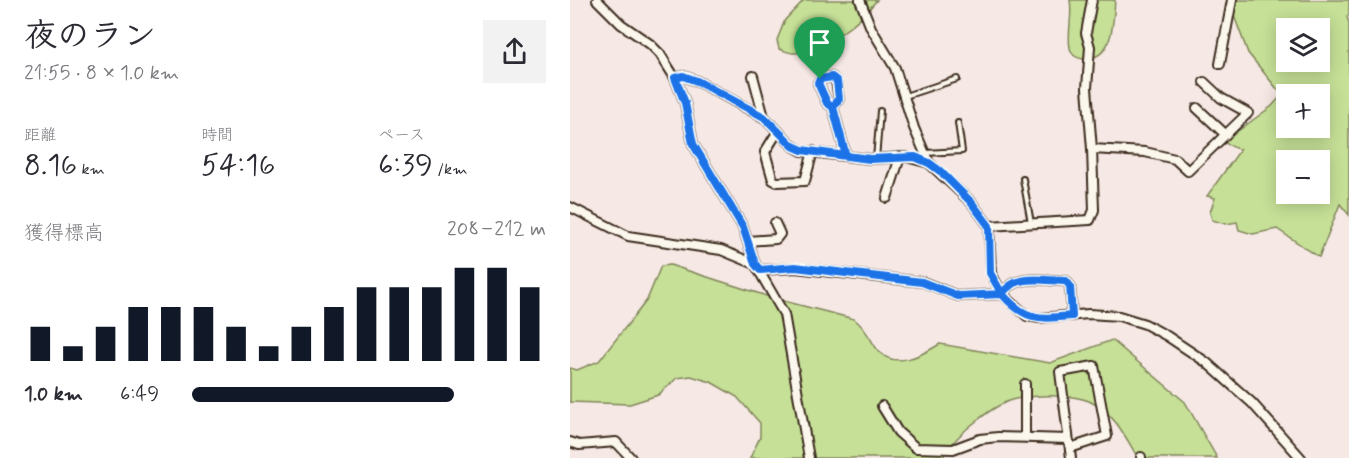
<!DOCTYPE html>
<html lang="ja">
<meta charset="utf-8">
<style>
:root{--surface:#fff;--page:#f2f2f3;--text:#2b2b33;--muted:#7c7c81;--accent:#111827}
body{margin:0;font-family:Mynerve,"Klee One",sans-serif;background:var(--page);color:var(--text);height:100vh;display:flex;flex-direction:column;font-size:22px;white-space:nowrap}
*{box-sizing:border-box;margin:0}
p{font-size:20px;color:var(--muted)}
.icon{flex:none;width:33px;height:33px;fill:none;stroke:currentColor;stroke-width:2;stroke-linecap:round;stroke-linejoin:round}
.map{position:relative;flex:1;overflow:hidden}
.sheet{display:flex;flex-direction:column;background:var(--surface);width:570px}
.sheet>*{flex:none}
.buttons{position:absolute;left:706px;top:18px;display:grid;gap:12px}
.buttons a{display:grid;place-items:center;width:54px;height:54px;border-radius:0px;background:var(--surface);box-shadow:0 3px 15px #0003;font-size:30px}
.pin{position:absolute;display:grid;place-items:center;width:51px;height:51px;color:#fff;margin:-62px -26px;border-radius:50% 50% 50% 0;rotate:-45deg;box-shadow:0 0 6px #0007}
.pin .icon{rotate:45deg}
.round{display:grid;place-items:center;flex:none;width:63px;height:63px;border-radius:0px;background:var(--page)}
.summary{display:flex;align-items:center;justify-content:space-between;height:102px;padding:0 24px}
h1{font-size:33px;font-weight:600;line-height:45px}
.stats{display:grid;grid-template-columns:repeat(3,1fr);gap:9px;height:102px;padding:6px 24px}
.stats div{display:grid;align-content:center}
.stats b{font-size:30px;font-weight:600}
.stats small{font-size:16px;font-weight:400}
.stats p{font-size:16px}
.chart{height:168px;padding:12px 24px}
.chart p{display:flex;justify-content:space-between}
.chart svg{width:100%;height:108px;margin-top:6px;stroke:var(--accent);stroke-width:6}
ul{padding:0 24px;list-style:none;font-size:20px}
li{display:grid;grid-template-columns:96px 72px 1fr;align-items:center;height:45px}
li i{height:15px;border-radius:8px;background:var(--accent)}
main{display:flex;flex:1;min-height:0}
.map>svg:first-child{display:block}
.green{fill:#c6e097;stroke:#80855a;stroke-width:1.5;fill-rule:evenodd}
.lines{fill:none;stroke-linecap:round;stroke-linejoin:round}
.lane-casing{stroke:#3b2a1e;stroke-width:8}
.street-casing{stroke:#3b2a1e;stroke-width:12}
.lane{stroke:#fbf7ec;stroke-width:4}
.street{stroke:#fbf7ec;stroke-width:8}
.route-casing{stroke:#fff;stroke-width:12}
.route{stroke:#1a73e8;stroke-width:8}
</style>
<main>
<section class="sheet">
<div class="summary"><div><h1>夜のラン</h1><p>21:55 · 8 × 1.0 km</p></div><a class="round"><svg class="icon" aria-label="share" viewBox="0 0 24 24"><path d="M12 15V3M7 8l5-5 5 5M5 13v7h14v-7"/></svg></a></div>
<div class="stats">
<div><p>距離</p><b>8.16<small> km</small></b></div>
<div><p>時間</p><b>54:16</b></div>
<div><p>ペース</p><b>6:39<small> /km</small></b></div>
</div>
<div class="chart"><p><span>獲得標高</span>208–212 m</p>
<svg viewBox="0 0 160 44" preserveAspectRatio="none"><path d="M5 44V30M15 44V38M25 44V30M35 44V22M45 44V22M55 44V22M65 44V30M75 44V38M85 44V30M95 44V22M105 44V14M115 44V14M125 44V14M135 44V6M145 44V6M155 44V14"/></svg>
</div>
<ul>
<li><b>1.0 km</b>6:49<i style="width:74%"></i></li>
</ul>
</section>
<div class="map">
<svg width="779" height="458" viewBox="0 0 779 458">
<rect width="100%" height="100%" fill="#f6e8e4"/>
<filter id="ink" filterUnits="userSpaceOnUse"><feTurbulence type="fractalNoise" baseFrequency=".0167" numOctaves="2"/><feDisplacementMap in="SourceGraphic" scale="12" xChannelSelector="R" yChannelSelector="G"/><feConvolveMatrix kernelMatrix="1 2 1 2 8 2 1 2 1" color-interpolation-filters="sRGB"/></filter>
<g filter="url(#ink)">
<g class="green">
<path d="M234,0H307C291,20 250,55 223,53C219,53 213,50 209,49L207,40L215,20Z"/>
<path d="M500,0H545C543,22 544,60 513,59C506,58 501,55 500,48C497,32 503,16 500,0Z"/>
<path d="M666,0H779V15L777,17L779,23V215L770,204L749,257L707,229L683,234L669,230L667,222L656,224L642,220L640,212L645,198L637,196L670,150L653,142L702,106L712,95L678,53L660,5ZM717,28H750V62H717ZM717,94H750V128H717ZM717,160H750V194H717Z"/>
<path d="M100,265L206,299L284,319C296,328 299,338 307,349C323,371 352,355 370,344L480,363L542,340L615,402L647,458H568C555,436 545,414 521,402C502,393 453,394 434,403C415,412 381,439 373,458H180L190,437V423L167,397L141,382L121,376L107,378L88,395L60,404L0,402V368L7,370L29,361L77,300L91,266Z"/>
</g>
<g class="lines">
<defs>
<g id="lane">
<polyline points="335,96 387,79"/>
<polyline points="355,153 392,151 388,123"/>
<polyline points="306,159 310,111"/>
<polyline points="453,179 461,223"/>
</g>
<g id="street">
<polyline points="27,0 51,24 80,44 90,54 105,78 115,103 123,144 173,227 185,264 214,314 239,458"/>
<polyline points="290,0 301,28 325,68 344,128 359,163"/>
<polyline points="650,64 662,0"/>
<polyline points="183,76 194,117"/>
<polyline points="105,78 113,76 127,81 195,118 223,146 232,151 300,159 336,157 359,163 401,202 419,226 421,273 432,294 457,316 470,318 519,314 549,316 575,324 597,336 636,362 682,403 731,458"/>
<polyline points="263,107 269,99 266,81 262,77 251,79 248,83 257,103 263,107 276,156"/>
<polyline points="627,108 655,134"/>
<polyline points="208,131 195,152 203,180 207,182 235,181 243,151"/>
<polyline points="522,149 575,152 605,159 618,171 678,113 651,98 634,82"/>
<polyline points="317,198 330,157"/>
<polyline points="0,207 58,236 151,250 185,264"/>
<polyline points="419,226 520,220 524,210 522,149 517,88 520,47 516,33 522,0"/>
<polyline points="178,241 206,239 210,234 205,223"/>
<path d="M190,270L225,268L353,282L388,296L432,294C446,273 474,281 496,281L500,286L502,316"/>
<polyline points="455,384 455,437"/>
<polyline points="312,406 328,432 346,448 383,449 410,439 428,437 498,439"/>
<polyline points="0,442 9,445 46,442 61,458"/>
<polyline points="500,448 537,436 524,366 490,372 501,458"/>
<polyline points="571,458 571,457"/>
</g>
</defs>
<use href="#lane" class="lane-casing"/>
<use href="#street" class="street-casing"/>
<use href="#lane" class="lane"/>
<use href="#street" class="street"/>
</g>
</g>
<g class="lines" filter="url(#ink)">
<defs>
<path id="route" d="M250,79L248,83L257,103L263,107L276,156L232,150L223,146L194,117L127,81L113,76L105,78L115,103L123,144L173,227L185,264L190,270L225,267L352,282L388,296L432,294C456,321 468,319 502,316L500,286L496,281C474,281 446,273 432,294L420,273L419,226L401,202L370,171L359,163L345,157L300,159L276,156L263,107L269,99L267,81L262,77L250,79"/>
</defs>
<use href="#route" class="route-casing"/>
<use href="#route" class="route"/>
</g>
</svg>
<div class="buttons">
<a><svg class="icon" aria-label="layers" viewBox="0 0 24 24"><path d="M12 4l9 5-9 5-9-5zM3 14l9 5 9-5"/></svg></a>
<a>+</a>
<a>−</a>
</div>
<div class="pin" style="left:250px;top:79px;background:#1e9e55"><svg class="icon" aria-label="arrive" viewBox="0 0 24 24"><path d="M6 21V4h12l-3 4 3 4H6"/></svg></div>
</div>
</main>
